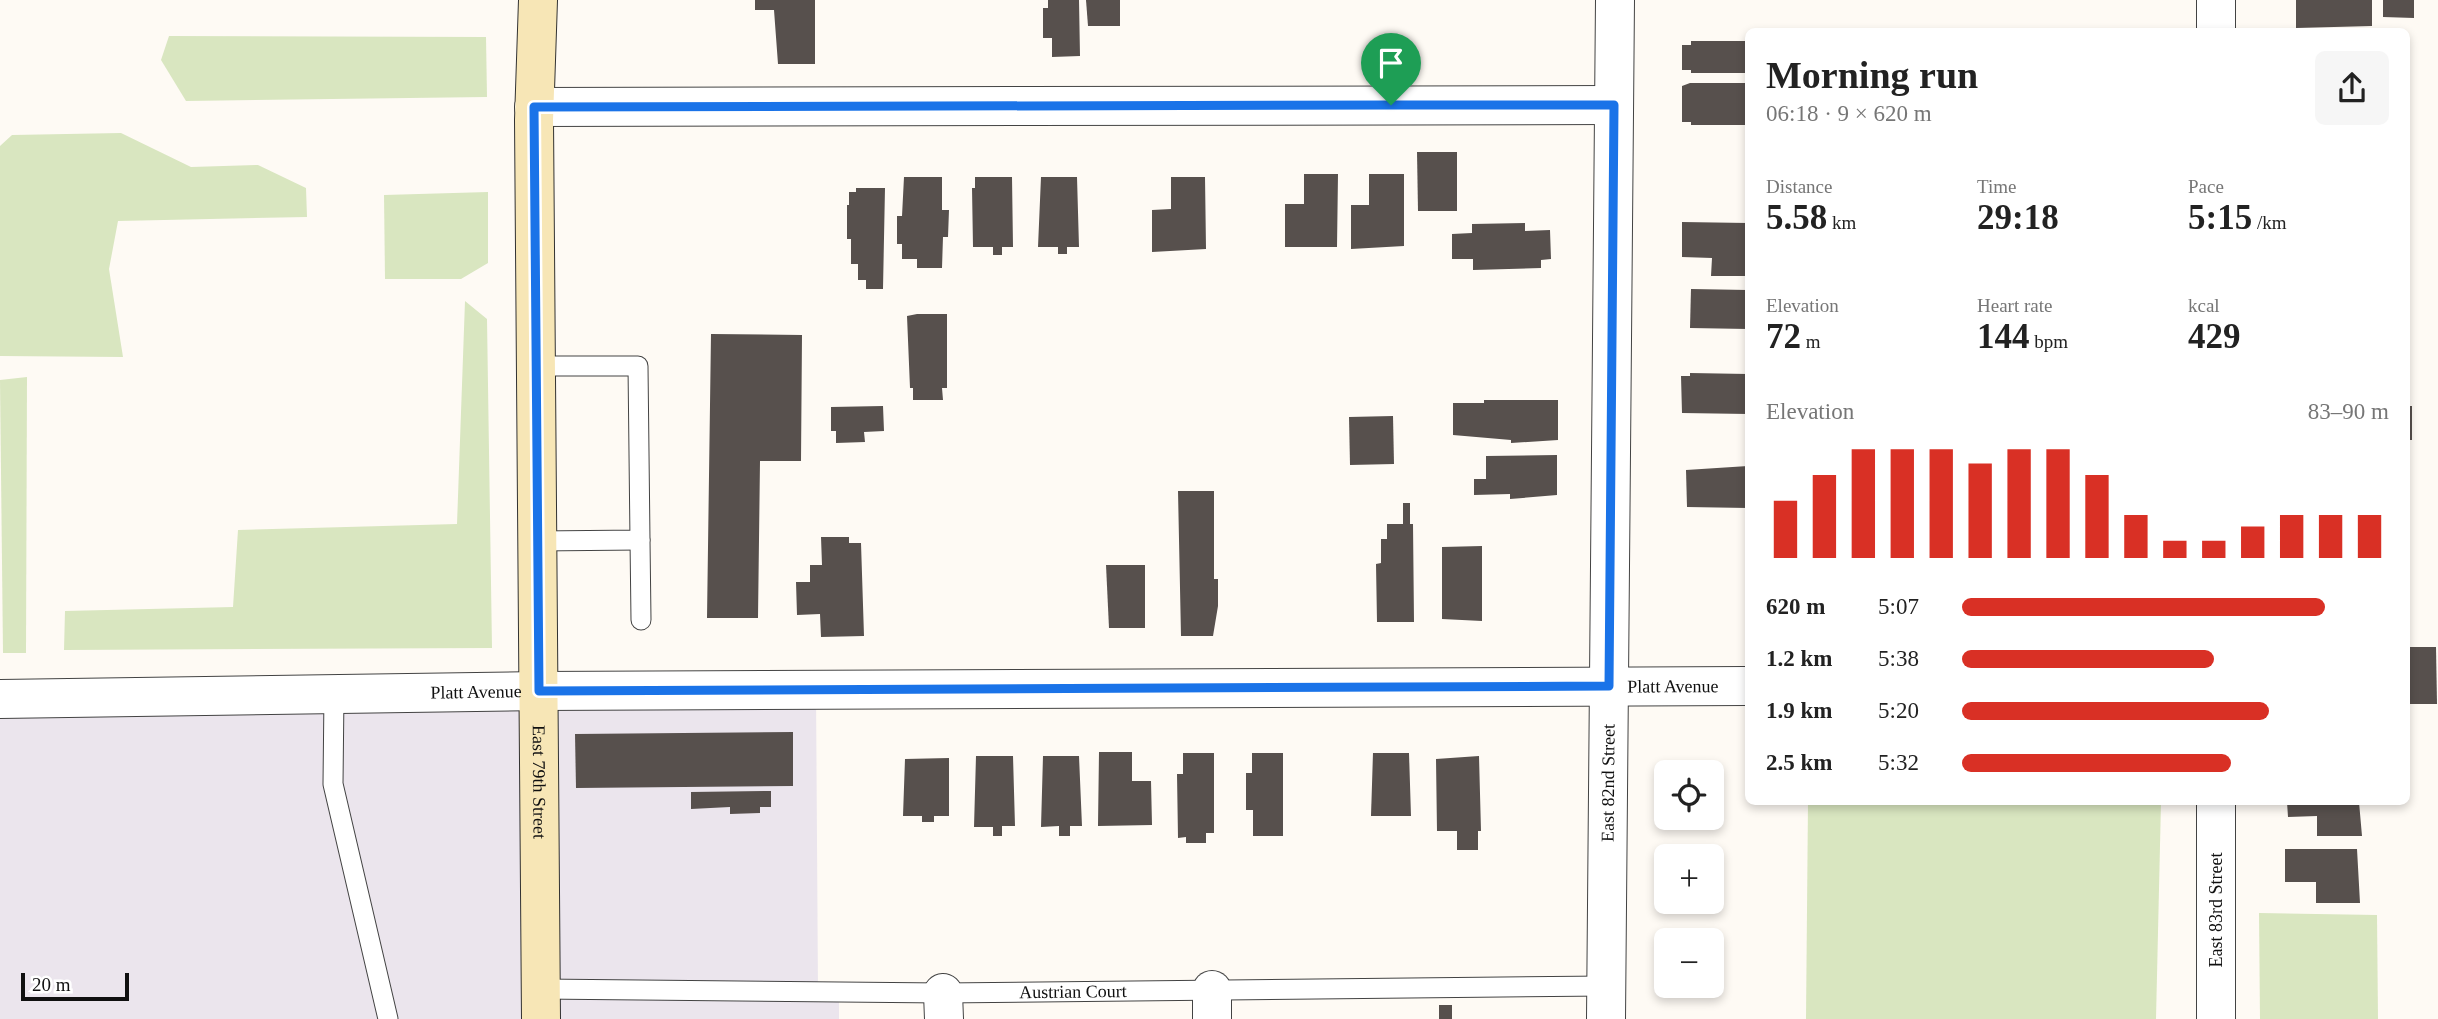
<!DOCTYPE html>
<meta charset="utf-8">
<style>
:root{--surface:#fff;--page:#f6f6f6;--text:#222;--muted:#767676;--accent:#d93025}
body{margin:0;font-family:Georgia,serif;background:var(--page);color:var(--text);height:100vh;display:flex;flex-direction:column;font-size:26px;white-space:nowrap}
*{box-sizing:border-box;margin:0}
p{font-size:23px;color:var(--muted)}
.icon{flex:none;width:38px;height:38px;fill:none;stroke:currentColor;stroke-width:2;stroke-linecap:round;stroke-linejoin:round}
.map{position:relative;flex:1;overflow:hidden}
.side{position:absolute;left:1745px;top:28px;width:665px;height:777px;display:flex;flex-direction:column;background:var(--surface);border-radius:10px;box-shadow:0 4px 10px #0003}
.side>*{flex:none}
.fabs{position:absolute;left:1654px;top:760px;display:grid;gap:14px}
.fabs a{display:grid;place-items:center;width:70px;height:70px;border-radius:10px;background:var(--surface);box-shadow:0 4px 10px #0003;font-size:35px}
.scale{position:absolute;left:21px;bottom:18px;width:108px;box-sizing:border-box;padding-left:7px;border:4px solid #101010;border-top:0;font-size:19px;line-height:24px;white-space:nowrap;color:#101010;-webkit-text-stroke:5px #fff;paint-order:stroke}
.pin{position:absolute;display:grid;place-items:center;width:60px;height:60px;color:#fff;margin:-72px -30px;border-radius:50% 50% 50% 0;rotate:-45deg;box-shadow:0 0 7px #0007}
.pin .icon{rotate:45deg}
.round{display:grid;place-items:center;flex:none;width:74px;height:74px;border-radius:10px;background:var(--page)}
.headline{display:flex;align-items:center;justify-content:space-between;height:119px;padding:0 21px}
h1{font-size:38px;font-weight:800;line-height:52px}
.metrics{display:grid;grid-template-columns:repeat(3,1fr);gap:10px;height:119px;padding:7px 21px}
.metrics div{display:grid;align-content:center}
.metrics b{font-size:35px;font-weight:800}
.metrics small{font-size:19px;font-weight:400}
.metrics p{font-size:19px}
.chart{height:196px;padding:14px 21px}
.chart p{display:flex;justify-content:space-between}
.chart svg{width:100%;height:126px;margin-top:7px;stroke:var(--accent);stroke-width:6}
ul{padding:0 21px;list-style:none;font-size:23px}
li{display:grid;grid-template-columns:112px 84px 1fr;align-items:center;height:52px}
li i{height:18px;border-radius:9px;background:var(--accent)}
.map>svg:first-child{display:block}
.industrial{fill:#ebe5ed}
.green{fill:#d9e6c0}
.building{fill:#57504d}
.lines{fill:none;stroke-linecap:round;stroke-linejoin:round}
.service-casing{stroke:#434343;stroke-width:21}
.minor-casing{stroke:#434343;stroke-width:40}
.secondary-casing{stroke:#323232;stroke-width:40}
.service{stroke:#fff;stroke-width:19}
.minor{stroke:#fff;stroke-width:38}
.secondary{stroke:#f7e6b6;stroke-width:38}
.route-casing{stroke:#fff;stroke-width:14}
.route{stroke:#1a73e8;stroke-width:9}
.labels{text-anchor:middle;stroke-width:7;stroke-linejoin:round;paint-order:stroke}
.street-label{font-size:18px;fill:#101010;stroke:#fff}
</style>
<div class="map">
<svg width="2438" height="1019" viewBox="0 0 2438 1019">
<rect width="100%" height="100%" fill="#fefaf4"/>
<polygon class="industrial" points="816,690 818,991 839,992 839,1019 0,1019 0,699"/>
<g class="green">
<polygon points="169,36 486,37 487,97 186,101 161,60"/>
<polygon points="121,133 191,167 258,165 306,188 307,217 118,221 109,269 123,357 0,356 0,146 12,135"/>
<polygon points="488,192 488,263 461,279 385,279 384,195"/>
<polygon points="465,301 487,319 492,648 64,650 65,611 233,607 238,530 457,524"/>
<polygon points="27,377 26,653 3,653 0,380"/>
<polygon points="1808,802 2161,802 2156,1019 1806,1019"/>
<polygon points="2259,913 2377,915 2378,1019 2260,1019"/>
</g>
<g class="building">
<polygon points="755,0 815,0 815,64 778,64 774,10 755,10"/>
<polygon points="1048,0 1079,0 1080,56 1052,57 1052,38 1043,38 1043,8 1048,8"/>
<polygon points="1086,0 1120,0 1120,26 1088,26"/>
<polygon points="2296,0 2372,0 2372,26 2296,28"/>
<polygon points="2383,0 2414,0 2414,18 2383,17"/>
<polygon points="1691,41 1748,41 1748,73 1691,73 1691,70 1682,70 1682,45 1691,45"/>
<polygon points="1690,83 1748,83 1748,125 1691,125 1691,122 1682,122 1682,86"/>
<polygon points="1417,152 1457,152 1457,211 1418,211"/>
<polygon points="1304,174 1338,174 1337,247 1285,247 1285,204 1304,204"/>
<polygon points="1369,174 1404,174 1404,246 1351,249 1351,205 1369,205"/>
<polygon points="904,177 942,177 942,210 949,210 948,237 943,237 942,268 917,268 917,259 902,259 902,244 897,244 897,216 902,216"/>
<polygon points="975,177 1012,177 1013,247 1002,247 1002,255 993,255 993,247 973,247 972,188 975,188"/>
<polygon points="1041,177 1077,177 1079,247 1067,247 1067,254 1058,254 1058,247 1038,247"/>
<polygon points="1171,177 1205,177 1206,249 1152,252 1152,210 1171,209"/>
<polygon points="856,188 885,188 883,289 866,289 866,280 858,280 858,264 851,264 851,239 847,239 847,205 849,205 849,192 856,192"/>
<polygon points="1682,222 1748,223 1748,276 1711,276 1712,258 1682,257"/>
<polygon points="1525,223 1525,231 1550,230 1551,259 1541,260 1541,268 1473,270 1473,259 1452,259 1452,234 1472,233 1472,224"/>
<polygon points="1691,289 1748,290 1748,329 1690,328"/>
<polygon points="917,314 947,314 947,388 942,388 943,400 913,400 913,388 910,388 907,316"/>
<polygon points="711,334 802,335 801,461 760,461 758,618 707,618"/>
<polygon points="1690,373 1748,374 1748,414 1682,413 1681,376 1690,376"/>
<polygon points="1484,400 1558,400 1558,440 1511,443 1511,440 1453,435 1453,403 1484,403"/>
<polygon points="883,406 884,431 864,432 865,442 836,443 836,431 831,431 831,407"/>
<rect x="2406" y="406" width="6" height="34"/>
<polygon points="1393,416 1394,464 1350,465 1349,417"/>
<polygon points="1557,455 1557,495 1510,499 1510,494 1474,495 1474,479 1486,479 1486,456"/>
<polygon points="1748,466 1748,508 1687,507 1686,470"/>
<polygon points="1178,491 1214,491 1214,579 1218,579 1218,606 1213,636 1181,636"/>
<polygon points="1403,503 1410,503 1410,524 1413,524 1414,622 1377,622 1376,564 1381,563 1381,539 1387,539 1387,524 1403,524"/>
<polygon points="821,537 849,537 849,543 861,543 864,636 821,637 820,614 797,615 796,582 810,582 810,565 822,565"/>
<polygon points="1482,546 1482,621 1442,619 1442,547"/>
<polygon points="1106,565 1145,565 1145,628 1109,628"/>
<polygon points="2406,647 2436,647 2437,704 2406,704"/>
<polygon points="793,732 793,786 576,788 575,734"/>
<polygon points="1099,752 1132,752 1132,781 1151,781 1152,825 1098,826"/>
<polygon points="1183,753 1214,753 1214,833 1206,833 1206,843 1186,843 1186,837 1178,838 1177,774 1183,774"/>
<polygon points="1252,753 1283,753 1283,836 1253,836 1253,810 1246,810 1246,773 1252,773"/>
<polygon points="1373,753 1409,753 1411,816 1371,816"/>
<polygon points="976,756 1013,756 1015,826 1002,826 1002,836 993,836 993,827 974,827"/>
<polygon points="1043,756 1079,756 1082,826 1070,826 1070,836 1059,836 1059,826 1041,827"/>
<polygon points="1479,756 1481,831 1478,831 1478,850 1457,850 1457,831 1437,831 1436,759"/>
<polygon points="949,758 949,816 934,816 934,822 922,822 922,816 903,816 905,759"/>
<polygon points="771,791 771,807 760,807 760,813 730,814 730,807 691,809 691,792"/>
<polygon points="2287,802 2359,802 2362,836 2317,836 2317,816 2288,817"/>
<polygon points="2285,849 2357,849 2360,903 2316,903 2316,882 2285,882"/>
<rect x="1439" y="1005" width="13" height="14"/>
</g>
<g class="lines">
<defs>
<g id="service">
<polyline points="536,366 638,366 640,540 537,541"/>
<polyline points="640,540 641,620"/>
<polyline points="334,694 333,784 388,1019"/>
<path id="s1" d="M541,989L943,993L1606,986"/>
</g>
<g id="minor">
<polyline points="2216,32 2216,0"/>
<polyline points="534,107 1614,105"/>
<path id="s2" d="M0,699L539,691L1748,686"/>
<polyline points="2216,802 2216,1019"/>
<polyline points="1212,990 1212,1019"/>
<polyline points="943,993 944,1019"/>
<path id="s3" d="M1606,1019L1615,0"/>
</g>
<g id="secondary">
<path id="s4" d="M538,0L534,120L541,1019"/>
</g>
</defs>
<use href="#service" class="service-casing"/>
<use href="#minor" class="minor-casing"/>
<use href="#secondary" class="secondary-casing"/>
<use href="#service" class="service"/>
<use href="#minor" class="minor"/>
<use href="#secondary" class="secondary"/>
</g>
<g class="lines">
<defs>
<polygon id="route" points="1391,105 1614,105 1609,686 539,691 534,107"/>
</defs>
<use href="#route" class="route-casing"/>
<use href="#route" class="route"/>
</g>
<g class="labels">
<g class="street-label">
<text dy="6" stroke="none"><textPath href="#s2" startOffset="1673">Platt Avenue</textPath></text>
<text dy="6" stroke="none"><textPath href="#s2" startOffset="476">Platt Avenue</textPath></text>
<text dy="6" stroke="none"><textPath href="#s4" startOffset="782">East 79th Street</textPath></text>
<text dy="6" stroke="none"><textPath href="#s3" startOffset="236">East 82nd Street</textPath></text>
<text transform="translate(2216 910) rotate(-90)" y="6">East 83rd Street</text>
<text dy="6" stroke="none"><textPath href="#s1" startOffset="532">Austrian Court</textPath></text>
</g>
</g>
</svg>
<div class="fabs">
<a><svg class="icon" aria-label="locate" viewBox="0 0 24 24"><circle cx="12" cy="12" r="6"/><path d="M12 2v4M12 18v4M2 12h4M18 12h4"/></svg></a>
<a>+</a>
<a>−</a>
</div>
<div class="scale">20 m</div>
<div class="pin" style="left:1391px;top:105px;background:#1e9e55"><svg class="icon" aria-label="arrive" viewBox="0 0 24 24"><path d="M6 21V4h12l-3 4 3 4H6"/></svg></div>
<section class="side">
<div class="headline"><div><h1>Morning run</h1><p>06:18 · 9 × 620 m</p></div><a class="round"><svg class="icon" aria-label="share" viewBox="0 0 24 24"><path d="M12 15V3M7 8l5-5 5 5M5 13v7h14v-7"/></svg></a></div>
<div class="metrics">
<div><p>Distance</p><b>5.58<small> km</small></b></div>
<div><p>Time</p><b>29:18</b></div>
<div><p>Pace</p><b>5:15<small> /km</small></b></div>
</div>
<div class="metrics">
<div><p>Elevation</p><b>72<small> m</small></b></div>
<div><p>Heart rate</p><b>144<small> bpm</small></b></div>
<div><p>kcal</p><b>429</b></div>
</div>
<div class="chart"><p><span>Elevation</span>83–90 m</p>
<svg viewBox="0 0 160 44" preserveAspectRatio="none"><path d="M5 44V24M15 44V15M25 44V6M35 44V6M45 44V6M55 44V11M65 44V6M75 44V6M85 44V15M95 44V29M105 44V38M115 44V38M125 44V33M135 44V29M145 44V29M155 44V29"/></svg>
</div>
<ul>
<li><b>620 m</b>5:07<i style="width:85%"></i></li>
<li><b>1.2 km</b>5:38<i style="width:59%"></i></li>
<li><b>1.9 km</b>5:20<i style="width:72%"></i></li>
<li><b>2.5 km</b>5:32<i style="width:63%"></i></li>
</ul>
</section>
</div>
